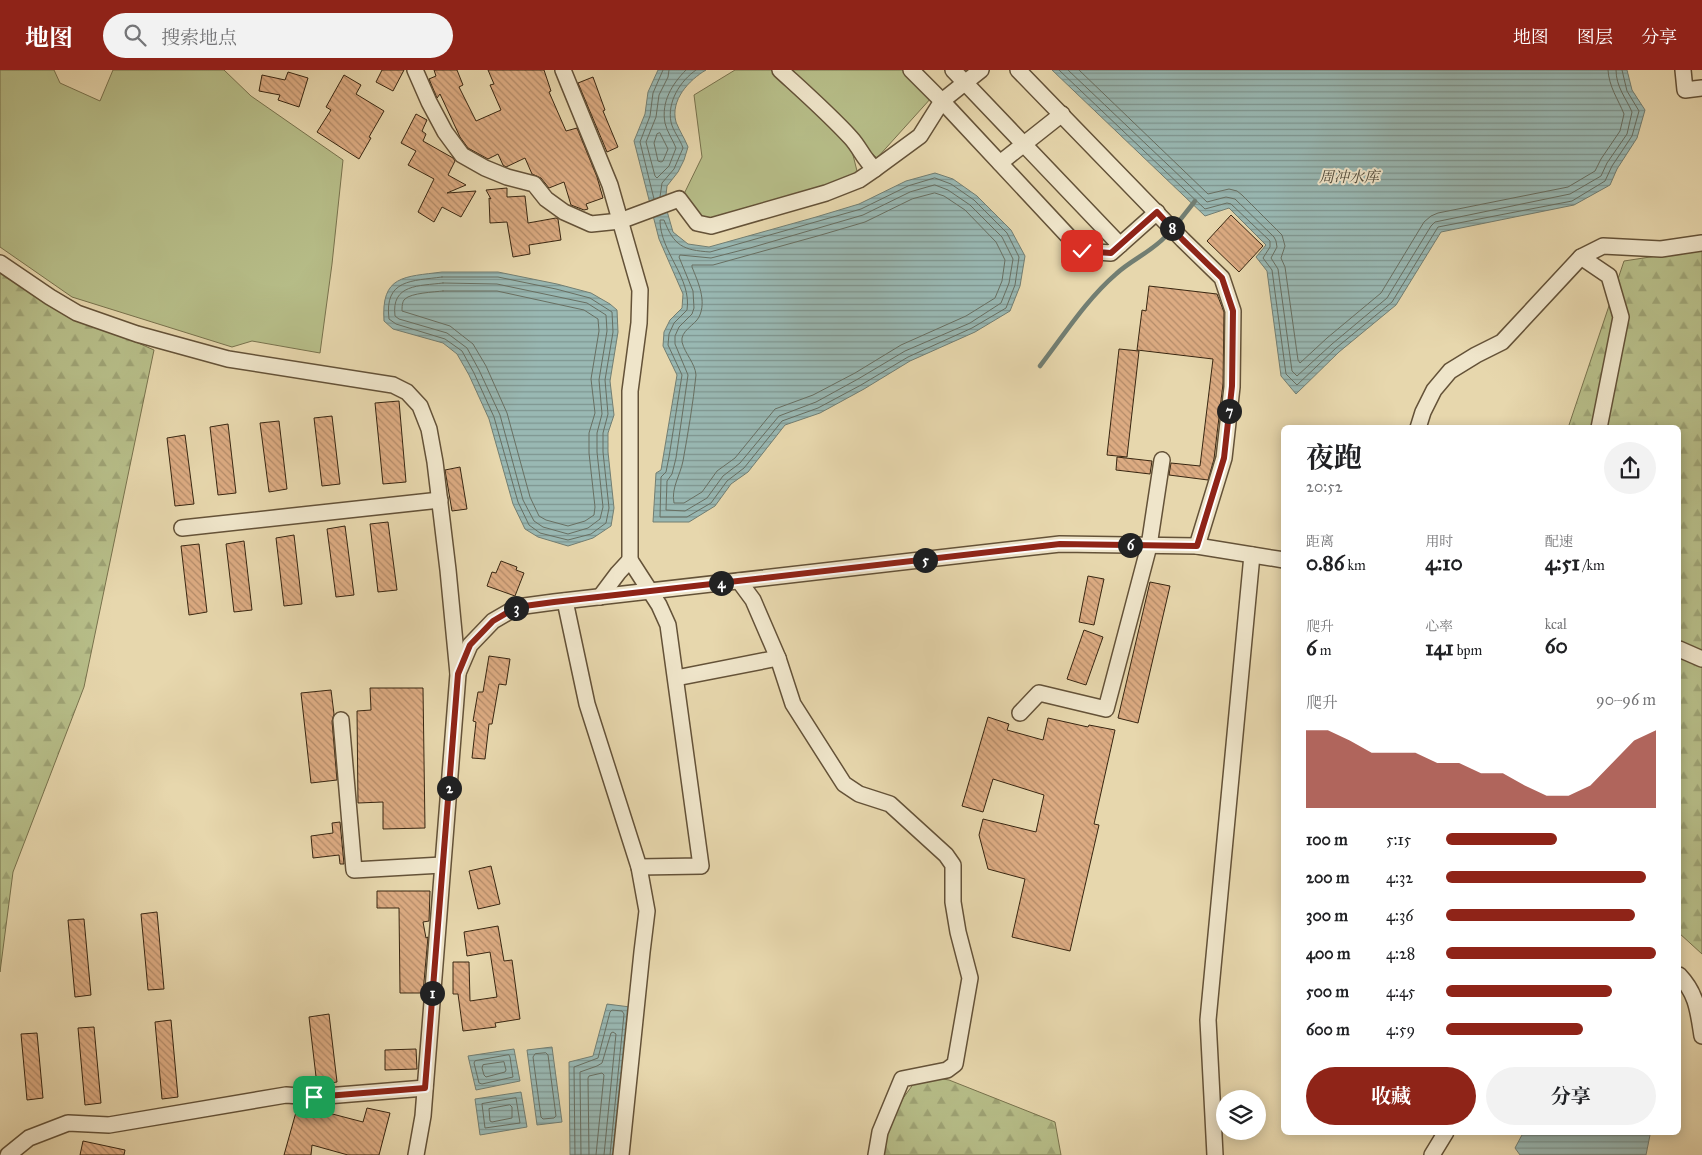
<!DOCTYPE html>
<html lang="zh">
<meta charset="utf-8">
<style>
:root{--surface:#fff;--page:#f2f2f2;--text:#202124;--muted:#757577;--accent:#8f2418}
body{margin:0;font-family:"IM FELL Great Primer","Noto Serif SC",serif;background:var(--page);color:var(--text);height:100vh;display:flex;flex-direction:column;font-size:19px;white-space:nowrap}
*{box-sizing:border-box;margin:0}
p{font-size:16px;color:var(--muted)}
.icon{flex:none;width:28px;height:28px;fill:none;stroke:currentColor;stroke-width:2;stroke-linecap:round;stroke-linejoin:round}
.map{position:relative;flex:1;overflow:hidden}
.details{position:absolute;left:1281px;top:355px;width:400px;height:710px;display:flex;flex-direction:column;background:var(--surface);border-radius:8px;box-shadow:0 2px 12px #0003}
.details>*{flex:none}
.tools{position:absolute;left:1216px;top:1020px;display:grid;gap:10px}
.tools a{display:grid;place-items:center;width:50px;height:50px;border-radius:50%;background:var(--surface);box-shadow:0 2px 12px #0003;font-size:25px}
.pin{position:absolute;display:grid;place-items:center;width:42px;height:42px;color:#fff;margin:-21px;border-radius:10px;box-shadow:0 2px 8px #0006}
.km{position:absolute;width:25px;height:25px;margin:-12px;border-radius:50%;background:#222;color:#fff;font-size:14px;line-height:25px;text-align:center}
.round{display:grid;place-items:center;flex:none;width:52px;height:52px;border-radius:26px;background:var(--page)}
.overview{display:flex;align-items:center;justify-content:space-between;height:85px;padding:0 25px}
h1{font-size:28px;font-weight:700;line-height:38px}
.metrics{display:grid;grid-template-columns:repeat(3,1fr);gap:8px;height:85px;padding:5px 25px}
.metrics div{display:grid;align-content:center}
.metrics b{font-size:21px;font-weight:700}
.metrics small{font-size:14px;font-weight:400}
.metrics p{font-size:14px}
.chart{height:140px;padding:10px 25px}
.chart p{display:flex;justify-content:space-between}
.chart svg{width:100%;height:90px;margin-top:5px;fill:var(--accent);opacity:.7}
.action{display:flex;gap:10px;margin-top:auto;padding:10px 25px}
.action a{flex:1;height:58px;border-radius:30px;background:var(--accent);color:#fff;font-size:20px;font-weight:700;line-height:58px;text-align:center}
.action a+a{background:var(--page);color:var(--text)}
ul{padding:0 25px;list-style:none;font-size:16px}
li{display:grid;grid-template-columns:80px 60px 1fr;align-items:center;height:38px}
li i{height:12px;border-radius:6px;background:var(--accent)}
header{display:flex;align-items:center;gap:30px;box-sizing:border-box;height:70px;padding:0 25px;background:var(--accent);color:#fff}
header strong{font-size:24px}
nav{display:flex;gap:28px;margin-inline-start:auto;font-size:18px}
.search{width:350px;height:45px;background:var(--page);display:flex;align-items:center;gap:12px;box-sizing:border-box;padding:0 18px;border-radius:28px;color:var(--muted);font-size:19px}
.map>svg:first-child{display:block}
.green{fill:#b7be89;stroke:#78724d}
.forest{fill:url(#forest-firs);stroke:#78724d}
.water{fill:url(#water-rules);stroke:#727e72}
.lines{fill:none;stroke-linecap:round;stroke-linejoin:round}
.shore{stroke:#686f62;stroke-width:1}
.stream{stroke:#727e72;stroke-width:4.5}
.building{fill:url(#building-back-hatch);stroke:#382611}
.minor-casing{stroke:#645238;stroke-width:18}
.minor{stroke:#efe5ca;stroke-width:15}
.route-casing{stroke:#fff;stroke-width:10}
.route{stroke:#8f2418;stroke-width:6}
.labels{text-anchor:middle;stroke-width:4;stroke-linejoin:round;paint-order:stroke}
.water-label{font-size:15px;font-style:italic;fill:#504a3a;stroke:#efe5ca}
</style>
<header>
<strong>地图</strong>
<div class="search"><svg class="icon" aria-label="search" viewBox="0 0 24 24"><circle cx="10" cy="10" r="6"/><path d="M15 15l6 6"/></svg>搜索地点</div>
<nav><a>地图</a><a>图层</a><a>分享</a></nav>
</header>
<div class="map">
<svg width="1702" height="1085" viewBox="0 0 1702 1085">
<defs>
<pattern id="forest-firs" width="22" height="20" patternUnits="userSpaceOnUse" patternTransform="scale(1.25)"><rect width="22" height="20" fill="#b7be89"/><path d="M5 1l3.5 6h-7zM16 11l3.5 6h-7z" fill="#9ea375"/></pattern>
<pattern id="water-rules" width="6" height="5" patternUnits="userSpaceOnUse" patternTransform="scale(1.25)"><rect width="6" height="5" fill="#99b8b3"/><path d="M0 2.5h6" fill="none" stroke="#7e9590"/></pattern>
<pattern id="building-back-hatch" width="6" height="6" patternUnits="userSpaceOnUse" patternTransform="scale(1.25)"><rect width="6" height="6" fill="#dcab82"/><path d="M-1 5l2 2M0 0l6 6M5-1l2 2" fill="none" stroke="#b38b69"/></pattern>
</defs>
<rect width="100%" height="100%" fill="#e7d7ad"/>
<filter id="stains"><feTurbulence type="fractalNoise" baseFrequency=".004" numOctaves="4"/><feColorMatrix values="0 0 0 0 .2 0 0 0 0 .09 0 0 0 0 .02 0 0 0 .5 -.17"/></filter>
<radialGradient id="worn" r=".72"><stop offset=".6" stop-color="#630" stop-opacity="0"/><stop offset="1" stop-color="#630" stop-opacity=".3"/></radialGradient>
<g class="green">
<polygon points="0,0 54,0 60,13 100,31 113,0 224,0 251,26 343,90 332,194 320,283 252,271 232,277 72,227 0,177"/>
<polygon points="735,0 778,0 850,73 858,105 712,151 700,148 683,126 702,87 694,25"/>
<polygon points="786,0 904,0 932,27 877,88"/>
</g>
<g class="forest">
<polygon points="1702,179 1702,884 1679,863 1679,358 1568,358 1624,191"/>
<polygon points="0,200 61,239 154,280 84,617 13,802 0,902"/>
<polygon points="920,1005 949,1010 1055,1052 1061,1085 881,1085 890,1046"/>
</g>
<g class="water">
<path d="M658,0H706C689,10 670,30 676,52C679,60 685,69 688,77L684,90L678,102L667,116L665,134L673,162L688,174L709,177L816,147L859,134L906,111L935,103L953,109L977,126L1011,160L1025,186L1020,216L1010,241L975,262L910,291L864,319L820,343L785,355L748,402L731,414L715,436L689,452H653L656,403L661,400L677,305L663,276L664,262L670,250L682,238L683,224L659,169L634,71L645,44L648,22Z"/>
<polygon points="1052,0 1627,0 1632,20 1645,40 1637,68 1617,99 1610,115 1574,135 1441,162 1396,235 1339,282 1296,324 1281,306 1267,201 1256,187 1266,175 1229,138 1205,146"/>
<path d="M442,202H498L557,214L591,223L610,234L617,240L618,262L610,311L614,345L608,363V382L614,438L611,456L593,468L568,476L538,467L525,459L513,434L489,349L469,305L457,284L443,273L393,259L384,251C381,205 404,207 442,202Z"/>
<polygon points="607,934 630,937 615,1085 570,1085 569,992 593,986"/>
<polygon points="552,977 562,1052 537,1055 527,980"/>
<polygon points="514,979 520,1011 476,1020 468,986"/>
<polygon points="521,1022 527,1057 480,1065 475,1029"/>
<polygon points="1648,1062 1650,1065 1646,1085 1520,1085 1515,1078 1523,1063"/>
</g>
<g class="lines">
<g class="shore">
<path d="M669,0L668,7L659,25L656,47L646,72L655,106L657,108L669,96L676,78C673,70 667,62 665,53C661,32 672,14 686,0"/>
<polyline points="1059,0 1205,139 1227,133 1231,134 1270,171 1270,177 1263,188 1272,200 1286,304 1297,315 1336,278 1392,232 1438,157 1572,131 1605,111 1612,96 1632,66 1639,41 1627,21 1622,0"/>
<path d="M1068,0L1207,132L1226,127L1235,129L1274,167L1276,171L1277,177L1271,188L1278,199L1292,301L1297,306L1332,274L1387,228L1431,156L1435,152L1570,124L1601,106L1607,93L1627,64L1632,42C1626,28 1616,17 1616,0"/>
<path d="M1079,0L1208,124L1229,119L1237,121L1242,125L1282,165L1285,176L1281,188L1285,197L1298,290L1300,293L1327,268L1381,223L1424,152L1431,146L1438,143L1568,117L1595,101L1601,89L1620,61L1624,44C1618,29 1609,17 1608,0"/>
<polygon points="660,63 668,79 663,91 661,92 658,91 654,73 657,64"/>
<path d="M935,108L951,114L974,130L1007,163L1019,187L1015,215L1006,238L972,258L908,287L861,315L818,338L782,351L744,398L727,411L711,433L687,447H660L661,407L666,402L669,387L682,305L668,275L669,264L674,253L687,240C692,208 660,182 660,150H664C674,176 683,180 710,182L861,139L908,116Z"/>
<polygon points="935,115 948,120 970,135 1002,167 1013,189 1009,213 1001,233 970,253 905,281 858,309 816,332 779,346 740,393 723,406 707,428 685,441 666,440 667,411 672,404 676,388 688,305 675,274 675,266 679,257 692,244 694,238 693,221 679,187 680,185 711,188 750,178 863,145 910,122"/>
<path d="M935,123L944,126L965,140L996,172L1005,190L1002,211L995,228L966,246L901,275L855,303L813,325L775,339L735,388L717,401L702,422L684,433H674C671,418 680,406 683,391C688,363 693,334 696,305C695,293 685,284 682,272C680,261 695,255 699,247C707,231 698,212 692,197V195H713L821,165L865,152L912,129Z"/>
<path d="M660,127L662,113L674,99L683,78C680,69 673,61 671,52C667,32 680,11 696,0"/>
<polyline points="654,129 640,72 650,46 653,23 663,0"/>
<path d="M442,207H498L556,219L590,228L612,242L613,262L605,310L608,344L603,363V382L609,438L606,453L591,464L568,470L540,463L529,455L518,432L494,347L474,303L462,281L445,269L396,254L389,249C384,209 412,211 442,207Z"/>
<path d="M443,213L497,214L587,233L606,245L607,261L599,310L602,344L597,363V382L603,437L600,449L588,458L568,464L543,457L534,451L523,430L500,345L479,300L467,278L447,263L399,249L395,246C391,214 419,216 443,213Z"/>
<path d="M443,221H497L584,240L598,249L599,261L591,309L595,343L589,363V383L595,437L594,445L585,451L568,456L546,450L539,446L530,427L507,343L486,296L473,274L450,256L402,241C402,238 402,231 405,229C411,223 434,222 443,221Z"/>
<polygon points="546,983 548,985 556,1046 554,1048 543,1049 541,1047 533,987 535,984"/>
<polygon points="509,985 510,987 513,1007 482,1014 479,1013 474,993 475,991"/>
<polygon points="504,992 506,1000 505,1002 486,1007 484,1005 482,998 483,995"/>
<polygon points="516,1028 520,1053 485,1058 482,1034"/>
<polygon points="510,1035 512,1037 512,1048 492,1052 490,1051 489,1039"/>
<polyline points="575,1085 574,997 598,988 610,942 612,940 622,941 624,944 610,1085"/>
<polyline points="581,1085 580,1002 597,996 602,993 611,963 613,962 616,964 604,1085"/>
<polyline points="589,1085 588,1008 589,1006 602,1003 604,1005 596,1085"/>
</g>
<g class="stream">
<polyline points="1180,150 1195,131"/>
<path d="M1040,296C1064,265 1086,230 1116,204C1131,190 1151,182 1165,167"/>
</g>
</g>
<g class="building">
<polygon points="382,0 404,0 393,21 376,12"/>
<polygon points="434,0 457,0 463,15 459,17 476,51 501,40 490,15 494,14 488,0 544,0 551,21 549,22 566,61 577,58 597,107 603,128 586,134 588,139 584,140 571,135 564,112 549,118 541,108 532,104 525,88 506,97 503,95 498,84 488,89 468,78 460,67 440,24 437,28 429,9 436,6"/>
<polygon points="288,2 308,8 299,37 278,30 280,25 259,21 262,5 285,10"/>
<polygon points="344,5 361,15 356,24 384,41 369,67 371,68 359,89 317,62 331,40 326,37"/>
<polygon points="593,7 605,40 603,41 618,77 607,82 578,13"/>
<polygon points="416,44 427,50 422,61 426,64 423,71 453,88 455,91 448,105 466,115 447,123 476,121 461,147 442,137 434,152 418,142 434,109 408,95 416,81 401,73"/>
<polygon points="507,118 507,127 525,126 528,153 556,148 558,149 561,170 529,175 530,184 513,187 507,152 490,153 489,128 491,129 486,120"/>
<polygon points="1231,145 1263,176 1239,202 1207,171"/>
<polygon points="1149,216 1217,224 1224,242 1223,314 1214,389 1208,410 1169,405 1171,393 1200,396 1213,289 1137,280 1142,240 1146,241"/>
<polygon points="1119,279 1139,281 1127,387 1107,385"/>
<polygon points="399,331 406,412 383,414 375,333"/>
<polygon points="332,346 340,414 322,416 314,348"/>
<polygon points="279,351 287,419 269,422 260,353"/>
<polygon points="228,354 236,423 218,425 210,357"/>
<polygon points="185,365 194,434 175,436 167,368"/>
<polygon points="1117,387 1152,391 1150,404 1116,400"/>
<polygon points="460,397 467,439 452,441 445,400"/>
<polygon points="388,452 397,520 378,522 370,454"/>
<polygon points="345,456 354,525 336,527 327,459"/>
<polygon points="294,465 302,534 284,536 276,468"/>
<polygon points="244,471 252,540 234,542 226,474"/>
<polygon points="199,474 207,542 189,545 181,476"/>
<polygon points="501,491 517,497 516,500 524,503 515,526 487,516 492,502 496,503"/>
<polygon points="1088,506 1104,509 1094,555 1079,552"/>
<polygon points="1150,512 1170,516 1138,653 1118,648"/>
<polygon points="1084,560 1103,567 1086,615 1067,609"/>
<polygon points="489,586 510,589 506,615 499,614 492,654 489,654 485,689 472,688 476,652 473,651 478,622 483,622"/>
<polygon points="370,618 423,618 425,758 383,759 383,732 358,733 357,641 371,640"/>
<polygon points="331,620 334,644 332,651 337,710 311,713 301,623"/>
<polygon points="988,647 1009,654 1007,660 1043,670 1048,648 1088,657 1089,655 1115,660 1094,754 1099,755 1070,881 1012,867 1025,809 988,799 979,765 983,749 1036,762 1044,725 993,709 983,742 962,736"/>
<polygon points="340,752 344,794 340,794 339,785 313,788 311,766 333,763 332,753"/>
<polygon points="491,796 500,834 478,839 469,801"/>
<polygon points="377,821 430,821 429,851 423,852 426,868 428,867 423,923 400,923 399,838 377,838"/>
<polygon points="157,842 164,919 148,920 141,844"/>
<polygon points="84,849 91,925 75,927 68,850"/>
<polygon points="498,856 504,891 512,890 520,949 495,953 496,957 463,961 458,924 453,924 453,892 469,892 470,931 497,927 490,882 467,886 464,862"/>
<polygon points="329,944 337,1012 317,1015 309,947"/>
<polygon points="171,950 178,1027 162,1029 155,952"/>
<polygon points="94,957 101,1033 85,1035 78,958"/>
<polygon points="37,963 43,1028 27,1030 21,964"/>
<polygon points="416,979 417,999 385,1000 385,980"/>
<polygon points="298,1035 363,1052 367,1038 390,1043 379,1085 348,1085 312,1075 311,1085 284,1085"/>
<polygon points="83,1071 125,1080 124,1085 80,1085"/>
</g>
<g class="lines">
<defs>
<g id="minor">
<polyline points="415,0 429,32 445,62 462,85 485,98 507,107 534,114 546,129 564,142 591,154 620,151 679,129 697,153 711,156 826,123 859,110 875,99"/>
<polyline points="563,0 610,115 640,220 639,253 630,321 630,490"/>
<path d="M780,0C804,22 829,44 851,68C861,79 863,89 875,99L920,66L942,31L981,0"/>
<polyline points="911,0 942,31 1082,181 1111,183 1157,142"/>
<polyline points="953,0 1120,175"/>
<polyline points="1018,0 1183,170 1222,208 1233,241 1232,317 1224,388 1197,476"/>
<polyline points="1683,0 1685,20 1702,18"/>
<polyline points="1000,93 1062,44"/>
<polyline points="1581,187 1609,206 1621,247 1599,358"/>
<polyline points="0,193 50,227 77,243 137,264 228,289 393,315 407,322 420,336 429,359 435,392 448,500 458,604 423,1046 416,1085"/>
<polyline points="1418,358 1423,342 1434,320 1450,301 1476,285 1502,272 1581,187 1603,176 1661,179 1702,173"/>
<polyline points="182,458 440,430"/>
<polyline points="600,527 618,503 630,490 659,535 668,555 701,796 639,797"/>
<polyline points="565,531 587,634 639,797 647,841 642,882 621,1085"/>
<polyline points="1679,579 1702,589"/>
<polyline points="778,588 793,634 844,714 859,724 890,734 946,785 953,795 953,832 958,862 970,908 955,994 947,1000 902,1009 880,1062 876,1085"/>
<polyline points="458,603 470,575 493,551 517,537 554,532 1060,474 1197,476 1284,490"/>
<polyline points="676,608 778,588 753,530 739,511"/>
<polyline points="1020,643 1039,623 1106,639 1149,476 1162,390"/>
<polyline points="341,650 354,800 442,795"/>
<path d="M1679,905C1697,924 1698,941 1702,966"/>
<polyline points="8,1085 29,1068 68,1053 109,1055 286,1025 314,1027 425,1018"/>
<polyline points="1215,1085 1208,950 1252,485"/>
<polyline points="1432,1085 1446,1062"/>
</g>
</defs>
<use href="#minor" class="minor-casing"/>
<use href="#minor" class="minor"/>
</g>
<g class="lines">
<defs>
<polyline id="route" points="314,1027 425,1018 458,604 470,575 493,551 517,537 554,532 1060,474 1197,476 1224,388 1232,316 1233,241 1222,208 1183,170 1157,142 1111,183 1082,181"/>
</defs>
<use href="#route" class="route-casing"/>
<use href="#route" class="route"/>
</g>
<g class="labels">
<g class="water-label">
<text x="1349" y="112">周冲水库</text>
</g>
</g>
<rect width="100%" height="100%" filter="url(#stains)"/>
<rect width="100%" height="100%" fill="url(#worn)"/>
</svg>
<div class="tools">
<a><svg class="icon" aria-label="layers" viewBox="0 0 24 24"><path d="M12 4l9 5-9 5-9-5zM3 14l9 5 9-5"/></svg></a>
</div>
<div class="pin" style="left:314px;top:1027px;background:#1e9e55"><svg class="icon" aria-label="arrive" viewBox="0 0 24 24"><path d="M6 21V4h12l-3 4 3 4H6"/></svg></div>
<div class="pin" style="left:1082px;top:181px;background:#d93025"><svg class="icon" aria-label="check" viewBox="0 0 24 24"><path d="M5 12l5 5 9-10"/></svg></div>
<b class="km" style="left:432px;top:923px">1</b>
<b class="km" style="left:449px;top:718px">2</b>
<b class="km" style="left:516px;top:538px">3</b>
<b class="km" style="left:721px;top:513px">4</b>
<b class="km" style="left:925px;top:490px">5</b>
<b class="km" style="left:1130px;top:475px">6</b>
<b class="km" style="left:1229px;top:341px">7</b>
<b class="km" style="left:1172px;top:158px">8</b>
<section class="details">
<div class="overview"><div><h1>夜跑</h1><p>20:52</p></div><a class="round"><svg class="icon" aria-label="share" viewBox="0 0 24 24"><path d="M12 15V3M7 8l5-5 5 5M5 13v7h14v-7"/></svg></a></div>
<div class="metrics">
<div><p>距离</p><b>0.86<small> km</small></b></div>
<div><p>用时</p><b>4:10</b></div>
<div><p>配速</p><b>4:51<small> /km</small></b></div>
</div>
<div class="metrics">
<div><p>爬升</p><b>6<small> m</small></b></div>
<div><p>心率</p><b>141<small> bpm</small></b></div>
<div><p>kcal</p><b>60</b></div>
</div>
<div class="chart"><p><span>爬升</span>90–96 m</p>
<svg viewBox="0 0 160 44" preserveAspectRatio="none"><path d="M0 44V6L10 6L20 11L30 17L40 17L50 17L60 22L70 22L80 27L90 27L100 33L110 38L120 38L130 33L140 22L150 11L160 6V44z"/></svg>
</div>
<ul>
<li><b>100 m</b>5:15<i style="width:53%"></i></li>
<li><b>200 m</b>4:32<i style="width:95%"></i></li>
<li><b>300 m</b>4:36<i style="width:90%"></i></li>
<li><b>400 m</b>4:28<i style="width:100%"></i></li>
<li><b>500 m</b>4:45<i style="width:79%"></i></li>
<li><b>600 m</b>4:59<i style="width:65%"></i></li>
</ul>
<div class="action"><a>收藏</a><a>分享</a></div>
</section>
</div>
